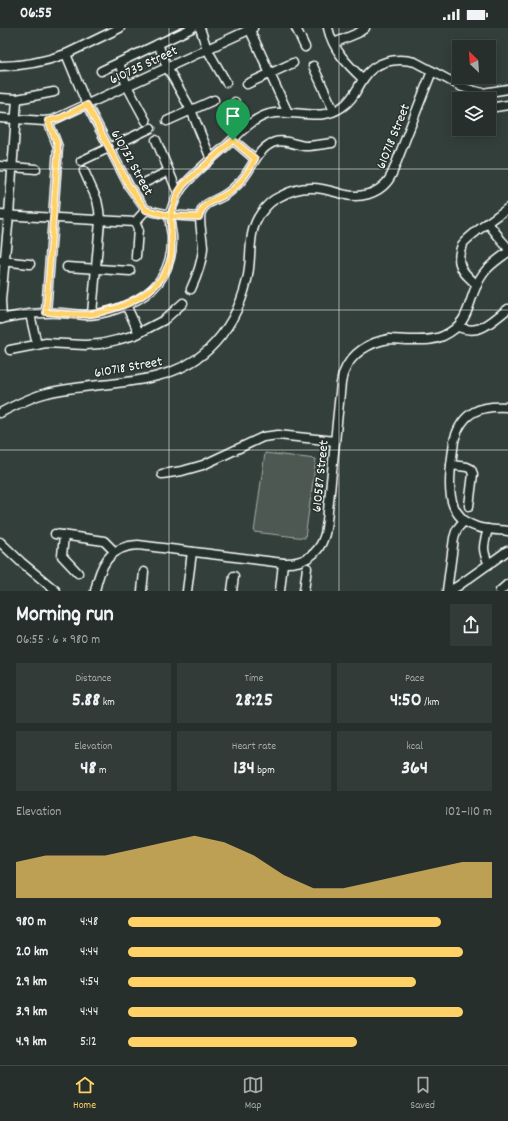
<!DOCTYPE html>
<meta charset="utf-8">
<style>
:root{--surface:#262f2c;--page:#323b38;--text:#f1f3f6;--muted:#a4a9a9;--line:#424a48;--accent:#ffd166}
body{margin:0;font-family:Dekko,sans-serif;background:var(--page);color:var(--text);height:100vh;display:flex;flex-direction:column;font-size:15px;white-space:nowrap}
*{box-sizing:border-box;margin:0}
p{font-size:13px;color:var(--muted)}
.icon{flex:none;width:22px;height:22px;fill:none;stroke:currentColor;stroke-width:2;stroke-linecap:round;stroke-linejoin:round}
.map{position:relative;height:563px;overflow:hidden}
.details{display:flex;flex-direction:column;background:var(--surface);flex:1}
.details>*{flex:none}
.needle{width:26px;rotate:335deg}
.controls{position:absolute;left:452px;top:12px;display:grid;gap:8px}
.controls a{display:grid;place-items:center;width:44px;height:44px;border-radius:0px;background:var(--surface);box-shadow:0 2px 10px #0003,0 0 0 1px var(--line);font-size:20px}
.pin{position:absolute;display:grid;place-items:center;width:34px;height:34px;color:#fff;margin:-41px -17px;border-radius:50% 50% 50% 0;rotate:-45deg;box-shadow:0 0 4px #0007}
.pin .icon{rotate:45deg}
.round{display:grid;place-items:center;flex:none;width:42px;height:42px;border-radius:0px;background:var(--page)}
.headline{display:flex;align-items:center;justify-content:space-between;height:68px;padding:0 16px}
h1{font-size:22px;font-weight:700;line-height:30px}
.stats{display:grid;grid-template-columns:repeat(3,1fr);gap:6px;height:68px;padding:4px 16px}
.stats div{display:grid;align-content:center;border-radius:0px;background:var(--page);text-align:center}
.stats b{font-size:20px;font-weight:700}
.stats small{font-size:11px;font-weight:400}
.stats p{font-size:11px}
.chart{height:112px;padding:8px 16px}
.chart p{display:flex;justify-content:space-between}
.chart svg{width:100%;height:72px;margin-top:4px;fill:var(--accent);opacity:.7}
ul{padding:0 16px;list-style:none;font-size:13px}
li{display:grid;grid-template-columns:64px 48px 1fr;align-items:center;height:30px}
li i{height:10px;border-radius:5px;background:var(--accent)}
.status{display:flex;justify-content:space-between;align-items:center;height:28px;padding:0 20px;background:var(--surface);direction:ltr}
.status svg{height:11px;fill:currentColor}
.tab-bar{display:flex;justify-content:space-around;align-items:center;height:56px;border-top:1px solid var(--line);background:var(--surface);font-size:11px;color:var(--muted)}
.tab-bar a{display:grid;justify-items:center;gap:2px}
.tab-bar .selected{color:var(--accent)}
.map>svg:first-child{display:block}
.green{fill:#4d5853;stroke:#a6aca9}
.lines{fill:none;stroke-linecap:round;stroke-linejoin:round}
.minor-casing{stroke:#fff;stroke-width:11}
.minor{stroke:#26332d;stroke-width:8}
.route-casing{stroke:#fff;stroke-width:8}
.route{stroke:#ffd166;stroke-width:5}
.grid{fill:none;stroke:#fff;stroke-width:1;stroke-opacity:0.55}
.labels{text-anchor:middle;stroke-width:3;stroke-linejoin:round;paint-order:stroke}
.street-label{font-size:14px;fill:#fff;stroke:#26332d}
</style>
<div class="status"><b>06:55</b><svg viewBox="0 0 49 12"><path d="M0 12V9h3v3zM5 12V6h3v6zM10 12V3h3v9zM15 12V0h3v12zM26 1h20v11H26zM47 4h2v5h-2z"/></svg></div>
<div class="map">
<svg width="508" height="563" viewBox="0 0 508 563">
<rect width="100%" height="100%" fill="#333f3a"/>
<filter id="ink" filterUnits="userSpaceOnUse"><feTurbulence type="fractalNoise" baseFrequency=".025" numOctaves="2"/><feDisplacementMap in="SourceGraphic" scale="8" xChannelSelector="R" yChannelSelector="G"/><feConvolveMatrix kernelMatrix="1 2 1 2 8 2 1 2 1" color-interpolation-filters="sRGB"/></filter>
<g filter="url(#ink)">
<polygon class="green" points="265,425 316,431 305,510 254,504"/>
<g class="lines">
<defs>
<g id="minor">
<polyline points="200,0 207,21 226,54"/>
<polyline points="249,0 288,85"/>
<polyline points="296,0 305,19"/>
<path d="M328,0C333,22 347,36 363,51"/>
<polyline points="334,15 358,5 365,0"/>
<polyline points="158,16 167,39 191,82 211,131"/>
<polyline points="66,26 87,77 109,119 129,158 146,182 170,187 199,189"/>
<polyline points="119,35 127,58 146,93"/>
<path d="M0,38C23,38 44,34 66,26L120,0"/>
<polyline points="313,38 334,83"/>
<polyline points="101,43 192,0"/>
<polyline points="247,56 293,35"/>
<polyline points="0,70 17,71 54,64"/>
<polyline points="235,74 245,100"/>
<polyline points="489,80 508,77"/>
<polyline points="0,90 44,93 53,92 253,0"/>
<polyline points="167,93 214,72"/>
<polyline points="156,112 178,165"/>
<polyline points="233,112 255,131"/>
<polyline points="81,133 151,100"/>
<polyline points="0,138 36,141"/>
<polyline points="84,143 97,172 99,182 100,193 92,286"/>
<polyline points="146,154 169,143"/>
<polyline points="0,187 135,194 146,182"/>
<polyline points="135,194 138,201 136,228"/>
<polyline points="488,195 499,209"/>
<polyline points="501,212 508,220"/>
<polyline points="1,233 30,236"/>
<polyline points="67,239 130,243"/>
<path d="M477,257C471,251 462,245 460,236C458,231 460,222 462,217C466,209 499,187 508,180"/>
<path d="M191,261C197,248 202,235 203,220C203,210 198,192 201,184C205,174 215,173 223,168C229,165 234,160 239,155C252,143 256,120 275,114C284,111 295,117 305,118C314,118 323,116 332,115"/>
<polyline points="126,277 139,305"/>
<polyline points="46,284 53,190 58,119 48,93"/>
<polyline points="30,286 37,317"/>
<path d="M0,291C15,288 30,285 45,285C58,284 71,286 84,287C105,287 129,278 146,266C165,253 173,230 172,208C171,201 169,194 170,187C172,177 179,162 186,155C198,142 212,130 226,118C239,106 251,91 269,86C294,80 319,95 342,79C353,72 357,60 364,50C375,33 396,29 415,34L462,59L475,63L483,65L508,61"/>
<polyline points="2,291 1,272 9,187 17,71"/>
<path d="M458,299C481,308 491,293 508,281"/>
<polyline points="10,322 46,315 85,317 100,316 117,312 135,307 164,292 183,275"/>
<path d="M508,379C481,377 462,383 454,413C451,442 439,487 477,499C487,502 498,502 508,503"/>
<path d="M0,385C15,377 31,369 47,365C101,352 165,361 208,322C228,303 241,278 247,252C253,228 246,206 261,185C266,178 272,172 279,169C288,164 300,160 310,160C322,159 334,164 346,167C360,170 377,166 387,154C391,149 393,144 395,138L432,43"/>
<polyline points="451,437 467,439 471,441 473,446 469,478"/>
<polyline points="162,446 182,443 203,437 263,409 278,407 335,413"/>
<path d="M488,501C484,516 481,521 489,536"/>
<polyline points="55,506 104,513 115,524"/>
<polyline points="64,507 62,528 78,545"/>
<polyline points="0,514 21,534 56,563"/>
<path d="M95,563C100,538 109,518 138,517L283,535C302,536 318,528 324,509C326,504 326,498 327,493L341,355C342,352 342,347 344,344C351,325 370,314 389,311C396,311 403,312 410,312C421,312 433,313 443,308C474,294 466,269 483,246C489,237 499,231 508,224"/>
<polyline points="142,563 144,544"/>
<polyline points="187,563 192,524"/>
<polyline points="232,563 234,548"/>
<polyline points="280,563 283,535"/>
<polyline points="304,563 307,540"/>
<path d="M447,563L454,510C456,502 458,498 465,493"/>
<polyline points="449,563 458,558 507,523"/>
<polyline points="500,563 508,556"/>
</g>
</defs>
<use href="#minor" class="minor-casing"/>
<use href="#minor" class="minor"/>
</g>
</g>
<g class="lines" filter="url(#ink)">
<defs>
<path id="route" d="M233,112L184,156L178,165L170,188L146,182L129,158L87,77L60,90L48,93L57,115L58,124L46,284C61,285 77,288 92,286C101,285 110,282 119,279C143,270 166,255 171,228C173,214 171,201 170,188L199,189C204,171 219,173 232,162C243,153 249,143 255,131L233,112"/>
</defs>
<use href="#route" class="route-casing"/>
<use href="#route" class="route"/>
</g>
<path class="grid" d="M169,0V563M339,0V563M0,141H508M0,282H508M0,422H508"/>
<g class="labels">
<g class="street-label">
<text transform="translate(143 36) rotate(-25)" y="5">610735 Street</text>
<text transform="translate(392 108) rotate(-68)" y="5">610718 Street</text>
<text transform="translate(133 134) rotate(61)" y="5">610732 Street</text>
<text transform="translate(128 338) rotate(-10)" y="5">610718 Street</text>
<text transform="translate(319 448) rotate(-84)" y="5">610587 Street</text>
</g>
</g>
</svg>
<div class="controls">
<a><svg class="needle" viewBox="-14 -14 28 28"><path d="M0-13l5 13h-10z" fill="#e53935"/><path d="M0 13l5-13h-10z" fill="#a4a9a9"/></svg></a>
<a><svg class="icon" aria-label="layers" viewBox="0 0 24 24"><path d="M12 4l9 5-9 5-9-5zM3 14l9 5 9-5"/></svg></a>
</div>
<div class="pin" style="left:233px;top:112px;background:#1e9e55"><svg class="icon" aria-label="arrive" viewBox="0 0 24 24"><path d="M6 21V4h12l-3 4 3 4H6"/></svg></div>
</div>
<section class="details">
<div class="headline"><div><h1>Morning run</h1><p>06:55 · 6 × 980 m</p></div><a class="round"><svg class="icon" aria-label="share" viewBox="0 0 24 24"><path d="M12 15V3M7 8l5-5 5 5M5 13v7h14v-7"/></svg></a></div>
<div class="stats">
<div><p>Distance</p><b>5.88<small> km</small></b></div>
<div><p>Time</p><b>28:25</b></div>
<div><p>Pace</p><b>4:50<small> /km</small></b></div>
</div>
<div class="stats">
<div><p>Elevation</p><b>48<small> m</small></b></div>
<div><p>Heart rate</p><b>134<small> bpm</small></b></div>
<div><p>kcal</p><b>364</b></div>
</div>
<div class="chart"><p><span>Elevation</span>102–110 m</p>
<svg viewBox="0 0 160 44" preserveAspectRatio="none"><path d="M0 44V22L10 18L20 18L30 18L40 14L50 10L60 6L70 10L80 18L90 30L100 38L110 38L120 34L130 30L140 26L150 22L160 22V44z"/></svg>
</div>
<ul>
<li><b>980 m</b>4:48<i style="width:86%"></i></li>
<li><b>2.0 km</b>4:44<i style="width:92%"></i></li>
<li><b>2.9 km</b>4:54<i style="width:79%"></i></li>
<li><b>3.9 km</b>4:44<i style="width:92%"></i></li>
<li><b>4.9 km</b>5:12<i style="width:63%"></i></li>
</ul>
</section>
<nav class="tab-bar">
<a class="selected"><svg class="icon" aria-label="home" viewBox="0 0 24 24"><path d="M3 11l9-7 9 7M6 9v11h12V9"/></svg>Home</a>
<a><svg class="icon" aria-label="map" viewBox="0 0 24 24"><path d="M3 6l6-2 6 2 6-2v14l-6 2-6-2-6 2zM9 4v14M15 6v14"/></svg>Map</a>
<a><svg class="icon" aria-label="saved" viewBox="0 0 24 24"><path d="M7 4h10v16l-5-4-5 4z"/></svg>Saved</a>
</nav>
